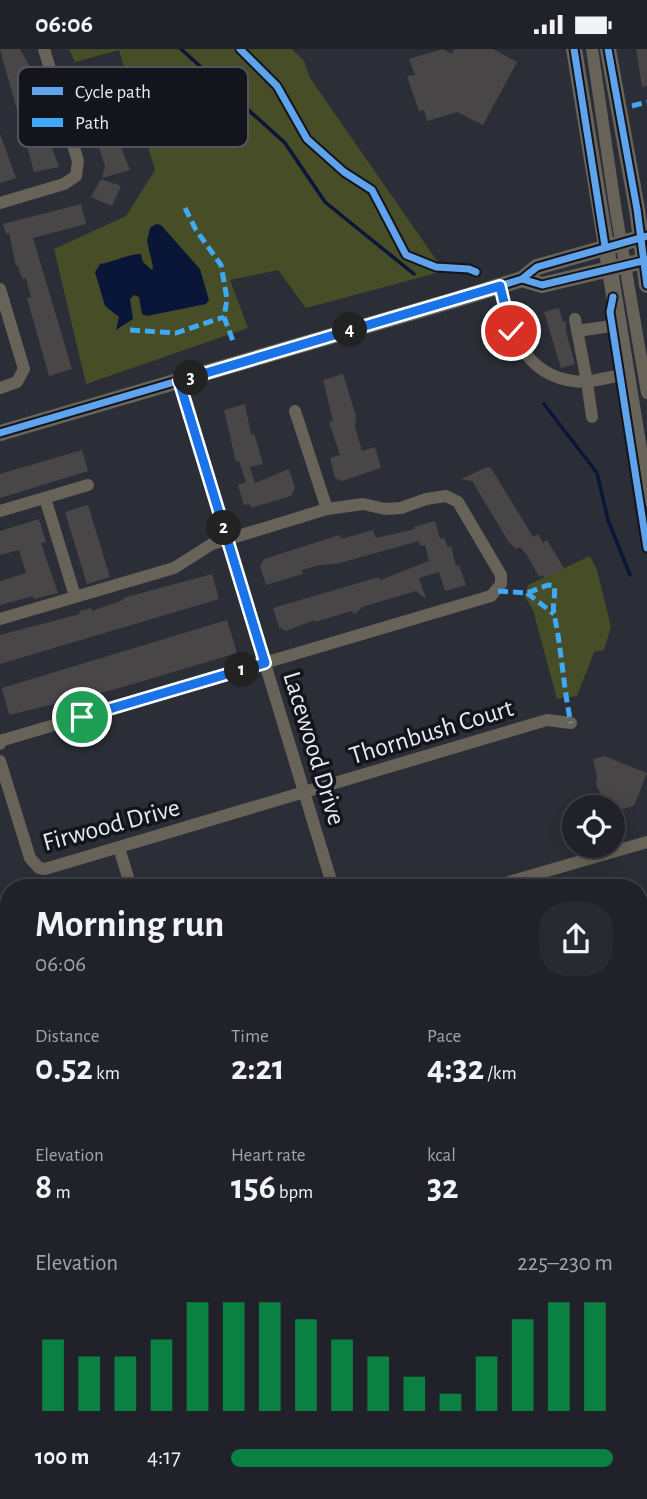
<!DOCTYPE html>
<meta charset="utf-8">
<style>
:root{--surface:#212229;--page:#292a31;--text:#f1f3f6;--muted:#a2a4a8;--line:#3e3f46;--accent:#0b8043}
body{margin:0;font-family:"Alegreya Sans",sans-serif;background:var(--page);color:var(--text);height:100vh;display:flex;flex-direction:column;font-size:26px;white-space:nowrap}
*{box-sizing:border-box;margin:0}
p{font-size:23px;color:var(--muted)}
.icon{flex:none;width:38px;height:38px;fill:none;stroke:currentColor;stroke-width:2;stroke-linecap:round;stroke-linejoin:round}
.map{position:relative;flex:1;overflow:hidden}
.side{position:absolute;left:0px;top:830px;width:648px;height:621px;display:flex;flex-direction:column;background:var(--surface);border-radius:28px 28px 0 0;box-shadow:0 4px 18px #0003,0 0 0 2px var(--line)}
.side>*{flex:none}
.tools{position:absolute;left:562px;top:746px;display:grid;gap:14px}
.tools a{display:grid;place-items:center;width:63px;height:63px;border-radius:50%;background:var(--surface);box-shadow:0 4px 18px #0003,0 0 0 2px var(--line);font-size:35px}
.pin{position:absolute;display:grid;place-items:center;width:60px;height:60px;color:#fff;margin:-30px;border:4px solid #fff;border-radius:50%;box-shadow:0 2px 7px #0007}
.km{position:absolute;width:35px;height:35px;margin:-18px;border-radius:50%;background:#222;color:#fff;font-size:19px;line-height:35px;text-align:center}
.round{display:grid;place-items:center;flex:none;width:74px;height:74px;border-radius:28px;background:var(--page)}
.overview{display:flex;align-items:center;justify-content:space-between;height:119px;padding:0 35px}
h1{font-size:38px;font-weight:600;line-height:52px}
.stats{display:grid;grid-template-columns:repeat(3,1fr);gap:10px;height:119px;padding:7px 35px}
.stats div{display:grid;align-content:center}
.stats b{font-size:35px;font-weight:600}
.stats small{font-size:19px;font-weight:400}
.stats p{font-size:19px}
.chart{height:196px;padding:14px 35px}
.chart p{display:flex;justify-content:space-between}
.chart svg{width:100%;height:126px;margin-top:7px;stroke:var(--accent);stroke-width:6}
ul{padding:0 35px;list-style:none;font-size:23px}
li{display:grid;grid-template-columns:112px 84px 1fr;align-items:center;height:52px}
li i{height:18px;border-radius:9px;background:var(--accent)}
.status{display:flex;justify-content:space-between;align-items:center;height:49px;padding:0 35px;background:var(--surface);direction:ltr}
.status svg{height:19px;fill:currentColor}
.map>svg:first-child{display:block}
.green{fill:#474d26}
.water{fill:#091638}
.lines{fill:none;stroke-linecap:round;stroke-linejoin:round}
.stream{stroke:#091638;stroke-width:3.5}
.building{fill:#494648}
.minor{stroke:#686358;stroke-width:12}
.major{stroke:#68645a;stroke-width:16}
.quiet{stroke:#3fa9f5;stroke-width:5;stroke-dasharray:10 5;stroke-linecap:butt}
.cycleway-casing{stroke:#13141c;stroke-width:11}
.cycleway{stroke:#60a3ed;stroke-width:7}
.route-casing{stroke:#fff;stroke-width:14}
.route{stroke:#1a73e8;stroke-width:9}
.labels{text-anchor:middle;stroke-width:7;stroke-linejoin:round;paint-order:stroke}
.street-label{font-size:26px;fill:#e8eaf5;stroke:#13141c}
.key{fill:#13141c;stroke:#53545d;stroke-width:2}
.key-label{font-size:19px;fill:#e8eaf5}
</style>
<div class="status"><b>06:06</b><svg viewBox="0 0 49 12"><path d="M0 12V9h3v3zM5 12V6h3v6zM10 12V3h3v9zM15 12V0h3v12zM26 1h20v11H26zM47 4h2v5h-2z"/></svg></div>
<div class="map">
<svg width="647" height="1450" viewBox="0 0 647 1450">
<rect width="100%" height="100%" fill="#2c2e37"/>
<g class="green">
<polygon points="69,0 292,0 304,12 310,29 444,222 306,259 278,221 230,231 248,279 86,335 54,200 126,167 155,121 119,1 75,13"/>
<polygon points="590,507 597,521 611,578 604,601 594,603 577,647 557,650 533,561 525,548 528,536"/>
<polygon points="0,848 9,848 9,1398 0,1385"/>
<polygon points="27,1442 570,1442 572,1450 28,1450"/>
</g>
<path class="water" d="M156,175L161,176L200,220L209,251L206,255L147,267L142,265L139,248L134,246L130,250L133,270L116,281L119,268L105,257L95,223L100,215C114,213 127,205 141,205L143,213L152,221L153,218L147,192L150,179Z"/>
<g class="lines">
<g class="stream">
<polyline points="181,0 285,94 325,153 414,225"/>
<polyline points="544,355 597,424 608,471 630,526"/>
<polyline points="0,950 9,953"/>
<polyline points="278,1442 283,1450"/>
</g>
</g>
<g class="building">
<polygon points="0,0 20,0 30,18 32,27 29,28 38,62 59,118 34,123"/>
<polygon points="443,0 451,5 455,0 493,0 517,13 483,76 457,63 427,72 424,61 419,62 407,27 415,26 409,10"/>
<polygon points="636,0 647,0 647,37 642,38"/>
<polygon points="103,35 118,75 112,76 130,121 102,129 105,117 98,96 95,97 90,84 87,73 91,71 82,42"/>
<polygon points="0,85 16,129 0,134"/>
<polygon points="101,130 121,137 112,157 91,148"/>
<polygon points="81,155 86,175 33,189 72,320 49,327 27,249 31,248 26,229 22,230 18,216 16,217 9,184 6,185 3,175"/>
<polygon points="559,259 563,273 566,272 566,283 575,315 561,319 544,263"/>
<polygon points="343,325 356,367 355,378 362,402 375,398 381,419 342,432 335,429 330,409 340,406 329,373 333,372 323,331"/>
<polygon points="245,355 251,386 254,384 263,415 250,418 255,434 289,420 295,439 291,447 251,459 249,455 244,456 238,436 246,433 239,412 236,413 224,361"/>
<polygon points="82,401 88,422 0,449 0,425"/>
<polygon points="487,418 491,419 533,488 538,485 543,494 547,491 564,519 545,530 543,526 539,528 527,506 520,498 516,500 508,492 472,432 461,430"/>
<polygon points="88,456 110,528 87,535 65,463"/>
<polygon points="39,470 46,493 41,494 58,544 34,550 33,547 0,556 0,532 26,524 19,501 0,506 0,482"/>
<polygon points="435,472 440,490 444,489 448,498 451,497 456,517 459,516 466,536 445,542 439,523 419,529 426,550 416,542 362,558 355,565 351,562 315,573 314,571 286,582 279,578 273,559 379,528 380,531 429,512 425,496 420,497 419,492 336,515 319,516 302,521 303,525 266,536 260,517 264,510 333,488 340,486 341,490 373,481 376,489 415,480 414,478"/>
<polygon points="212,525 219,550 0,615 0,586 80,565 79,562 91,559 92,562 123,551 123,549"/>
<polygon points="227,571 237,604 116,640 9,666 2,639"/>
<polygon points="604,707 647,724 634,757 612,763 612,758 606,758 596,735 597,728 593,710"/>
</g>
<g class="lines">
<g class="minor">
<polyline points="592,0 616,163 647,344"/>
<polyline points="0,154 64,135 76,127 78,112 44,0"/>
<path d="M500,237C511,287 527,333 587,333L592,368"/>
<polyline points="0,240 24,320 17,333 0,339"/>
<polyline points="575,270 587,333 626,325"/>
<polyline points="577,282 618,276"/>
<polyline points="179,332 333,838"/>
<polyline points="295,362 327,460"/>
<polyline points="45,449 75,547"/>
<polyline points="0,462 88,436"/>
<polyline points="0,570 174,519 212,495 327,460 363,455 385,460 401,459 426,450 446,447 458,453 501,526 501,535 491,547 0,692 0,695"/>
<polyline points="0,712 30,809 39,819 45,820 547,671 571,674"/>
<polyline points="119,799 131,838"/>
<polyline points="492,838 647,793"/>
</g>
<g class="major">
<polyline points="574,0 647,449"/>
<polyline points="608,0 637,160 647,236"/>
<polyline points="522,230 542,236 647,211"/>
<polyline points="0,384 458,250 522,230 537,218 647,187"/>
</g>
<g class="quiet">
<polyline points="632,57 647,53"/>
<polyline points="185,159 196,181 221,216 227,250 224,268 233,292"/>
<polyline points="130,281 176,284 224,268"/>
<path d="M498,542L527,544L548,536L554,537C556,546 552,556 554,565C562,601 563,638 571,674"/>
<polyline points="527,544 554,565"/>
<polyline points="0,1085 9,1075"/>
<path d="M0,1279C9,1302 12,1328 0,1350"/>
</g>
<defs>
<g id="cycleway">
<polyline points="240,0 277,37 307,90 344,123 372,141 406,206 436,218 469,220 476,223"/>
<polyline points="574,0 605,197"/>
<polyline points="608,0 637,160 647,236"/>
<polyline points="522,230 542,236 647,211"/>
<polyline points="613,248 610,263 647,499"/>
<polyline points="0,384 458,250 522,230 537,218 647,187"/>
</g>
</defs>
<use href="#cycleway" class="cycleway-casing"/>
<use href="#cycleway" class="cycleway"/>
</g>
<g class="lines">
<defs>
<polyline id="route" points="82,668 265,614 179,332 500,237 511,282"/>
</defs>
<use href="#route" class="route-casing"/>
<use href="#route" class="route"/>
</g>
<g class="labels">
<g class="street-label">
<text transform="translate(431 682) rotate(-17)" y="9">Thornbush Court</text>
<text transform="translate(315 699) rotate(73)" y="9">Lacewood Drive</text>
<text transform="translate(111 775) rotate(-15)" y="9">Firwood Drive</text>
</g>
</g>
<rect x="18" y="18" width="230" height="80" rx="10" class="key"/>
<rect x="32" y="38" width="31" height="8" fill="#60a3ed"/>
<rect x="32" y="69" width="31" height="9" fill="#3fa9f5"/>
<g class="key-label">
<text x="75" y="49">Cycle path</text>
<text x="75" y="80">Path</text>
</g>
</svg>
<div class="tools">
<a><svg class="icon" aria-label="locate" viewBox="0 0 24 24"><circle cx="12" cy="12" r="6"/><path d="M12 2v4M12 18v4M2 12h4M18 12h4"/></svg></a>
</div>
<div class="pin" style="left:82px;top:668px;background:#1e9e55"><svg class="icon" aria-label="arrive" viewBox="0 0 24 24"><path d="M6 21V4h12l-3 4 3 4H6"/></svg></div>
<div class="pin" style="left:511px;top:282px;background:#d93025"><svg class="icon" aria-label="check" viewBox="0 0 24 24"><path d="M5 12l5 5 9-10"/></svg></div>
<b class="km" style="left:242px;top:621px">1</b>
<b class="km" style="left:224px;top:479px">2</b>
<b class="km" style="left:191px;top:329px">3</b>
<b class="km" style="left:350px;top:281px">4</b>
<section class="side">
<div class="overview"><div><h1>Morning run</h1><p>06:06</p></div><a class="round"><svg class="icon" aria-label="share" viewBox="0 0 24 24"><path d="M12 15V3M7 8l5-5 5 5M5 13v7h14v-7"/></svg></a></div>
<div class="stats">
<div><p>Distance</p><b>0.52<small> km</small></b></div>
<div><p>Time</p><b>2:21</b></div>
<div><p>Pace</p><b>4:32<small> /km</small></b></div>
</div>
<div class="stats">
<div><p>Elevation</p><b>8<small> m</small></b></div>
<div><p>Heart rate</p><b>156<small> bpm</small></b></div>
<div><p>kcal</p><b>32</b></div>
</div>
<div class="chart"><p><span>Elevation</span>225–230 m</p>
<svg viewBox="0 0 160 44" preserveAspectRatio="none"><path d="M5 44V19M15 44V25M25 44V25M35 44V19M45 44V6M55 44V6M65 44V6M75 44V12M85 44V19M95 44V25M105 44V32M115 44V38M125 44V25M135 44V12M145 44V6M155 44V6"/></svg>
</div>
<ul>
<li><b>100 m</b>4:17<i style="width:100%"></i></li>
</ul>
</section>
</div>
